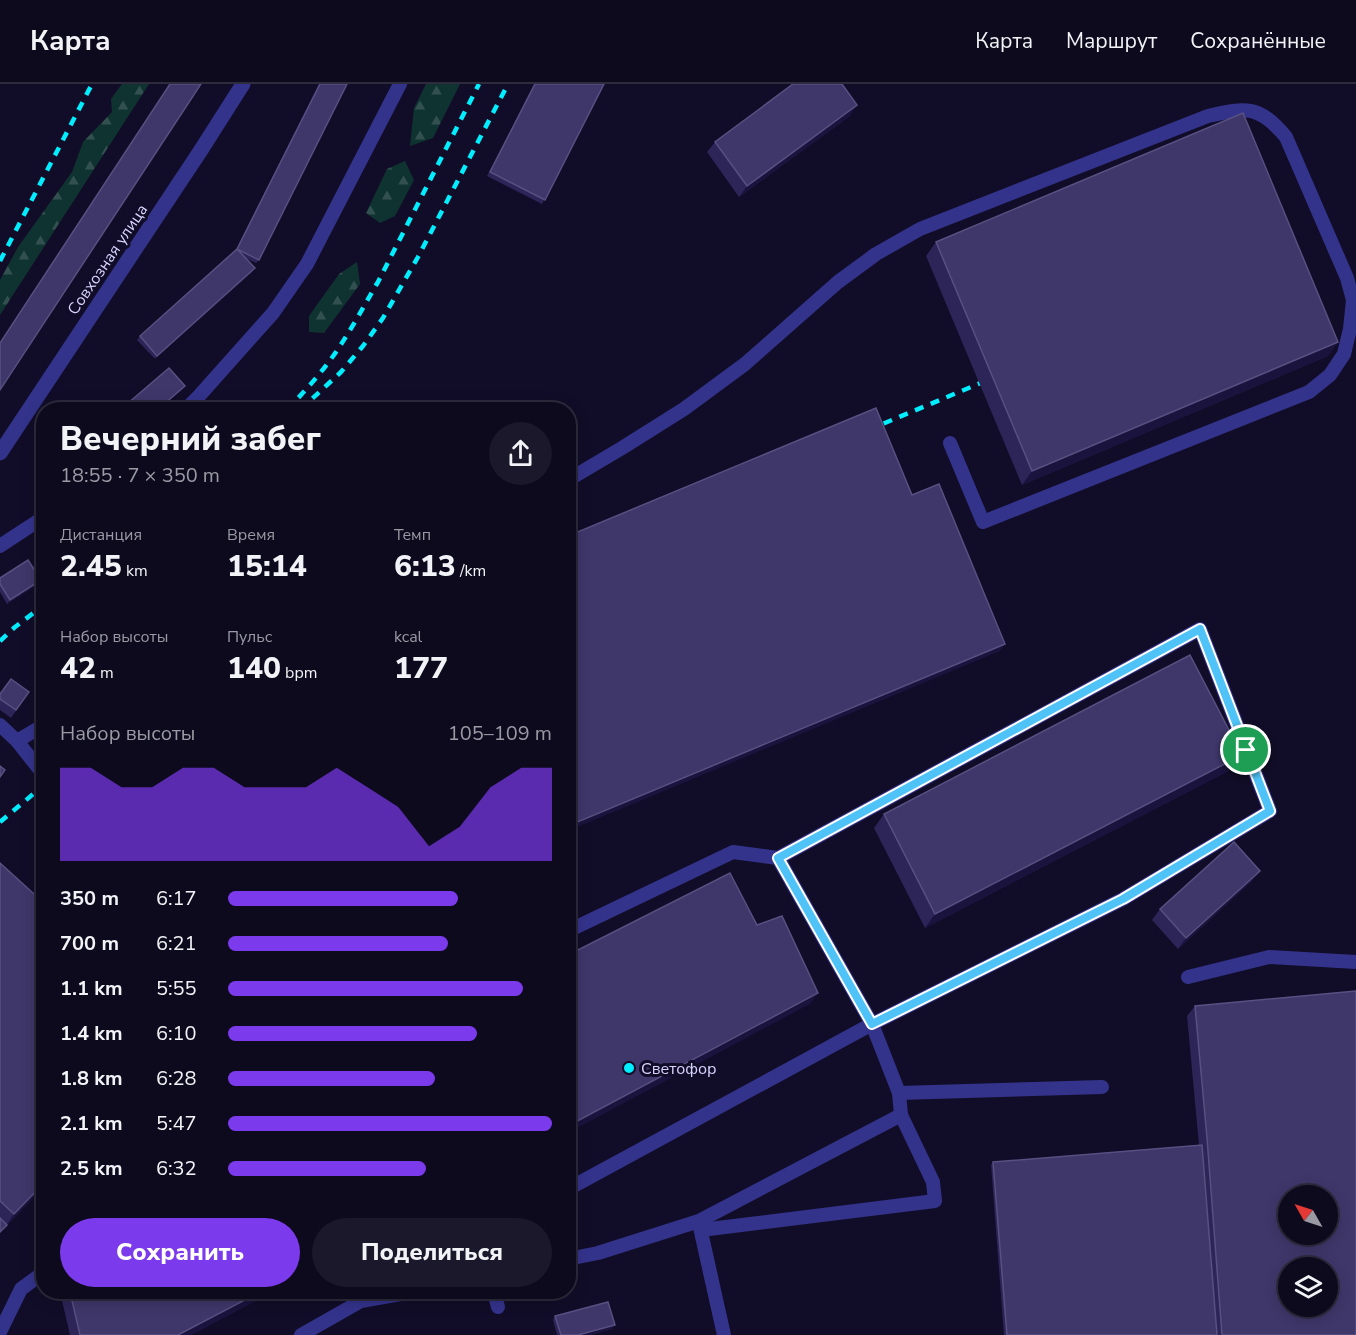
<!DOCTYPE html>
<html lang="ru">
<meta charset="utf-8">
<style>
:root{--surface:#0d0a1e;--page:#1b182b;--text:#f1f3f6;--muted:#9a9aa4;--line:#2d2b3c;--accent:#7c3aed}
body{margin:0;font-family:"Nunito Sans",sans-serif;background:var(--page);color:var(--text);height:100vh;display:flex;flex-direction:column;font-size:22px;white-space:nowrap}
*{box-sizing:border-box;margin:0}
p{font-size:20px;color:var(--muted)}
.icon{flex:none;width:33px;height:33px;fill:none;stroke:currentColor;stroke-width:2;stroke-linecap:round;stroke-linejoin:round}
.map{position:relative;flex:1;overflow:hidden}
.sheet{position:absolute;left:36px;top:318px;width:540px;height:897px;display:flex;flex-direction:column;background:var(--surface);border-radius:24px;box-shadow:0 3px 15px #0003,0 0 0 2px var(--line)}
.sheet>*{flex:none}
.needle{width:39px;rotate:309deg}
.fabs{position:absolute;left:1278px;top:1101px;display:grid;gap:12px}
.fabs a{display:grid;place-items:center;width:60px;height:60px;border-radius:50%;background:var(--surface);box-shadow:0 3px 15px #0003,0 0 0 2px var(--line);font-size:30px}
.pin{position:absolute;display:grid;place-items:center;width:51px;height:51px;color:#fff;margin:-26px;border:3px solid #fff;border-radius:50%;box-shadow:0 2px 6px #0007}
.round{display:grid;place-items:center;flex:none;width:63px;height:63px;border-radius:32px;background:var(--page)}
.summary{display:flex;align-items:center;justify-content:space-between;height:102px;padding:0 24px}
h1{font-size:33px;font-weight:800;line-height:45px}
.stats{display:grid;grid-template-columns:repeat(3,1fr);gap:9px;height:102px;padding:6px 24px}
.stats div{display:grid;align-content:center}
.stats b{font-size:30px;font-weight:800}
.stats small{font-size:16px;font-weight:400}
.stats p{font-size:16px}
.chart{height:168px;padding:12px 24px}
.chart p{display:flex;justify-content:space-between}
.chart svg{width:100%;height:108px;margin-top:6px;fill:var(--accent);opacity:.7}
.cta{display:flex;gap:12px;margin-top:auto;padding:12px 24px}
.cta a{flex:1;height:69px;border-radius:36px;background:var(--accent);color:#fff;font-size:24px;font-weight:800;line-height:69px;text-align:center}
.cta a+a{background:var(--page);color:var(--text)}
ul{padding:0 24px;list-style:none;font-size:20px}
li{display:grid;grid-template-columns:96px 72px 1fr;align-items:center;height:45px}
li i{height:15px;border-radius:8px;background:var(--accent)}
header{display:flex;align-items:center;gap:36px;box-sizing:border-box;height:84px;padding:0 30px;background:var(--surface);border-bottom:2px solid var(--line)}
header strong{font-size:28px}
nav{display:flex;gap:33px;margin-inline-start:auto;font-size:21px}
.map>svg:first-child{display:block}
.forest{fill:url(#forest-firs)}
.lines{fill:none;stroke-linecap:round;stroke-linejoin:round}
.lane{stroke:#34338c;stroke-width:14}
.street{stroke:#34338c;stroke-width:15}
.rail{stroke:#0ef;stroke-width:4.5;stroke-dasharray:9 8;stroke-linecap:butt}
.wall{fill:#2d2458}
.shaded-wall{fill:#1a133d}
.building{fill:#3f376a;stroke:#575081;stroke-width:1.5;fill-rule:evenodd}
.route-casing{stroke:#fff;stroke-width:12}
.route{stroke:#4fc3f7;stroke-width:8}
.poi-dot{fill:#0ef;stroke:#110d28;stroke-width:2}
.labels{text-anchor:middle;stroke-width:6;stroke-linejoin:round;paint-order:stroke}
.street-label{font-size:16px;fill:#d8d4ff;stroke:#110d28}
.poi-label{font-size:16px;fill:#d8d4ff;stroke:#110d28;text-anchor:start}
</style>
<header>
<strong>Карта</strong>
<nav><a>Карта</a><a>Маршрут</a><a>Сохранённые</a></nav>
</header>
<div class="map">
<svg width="1356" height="1251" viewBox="0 0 1356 1251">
<defs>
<pattern id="forest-firs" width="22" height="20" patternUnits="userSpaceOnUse" patternTransform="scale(1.5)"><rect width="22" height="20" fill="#0f3330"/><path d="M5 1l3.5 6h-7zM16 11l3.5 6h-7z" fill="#31504f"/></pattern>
</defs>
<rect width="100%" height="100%" fill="#110d28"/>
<g class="forest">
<polygon points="122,0 149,0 0,231 0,196 18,163 72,88 83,58 112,28 111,15"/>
<polygon points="426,0 460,0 433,54 410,62 414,24"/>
<polygon points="405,77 414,96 395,132 380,139 366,129 387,85"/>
<polygon points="357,178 360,200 324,249 309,248 309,232 339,190"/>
</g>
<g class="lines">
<g class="lane">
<polyline points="185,326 199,312 273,229 307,180 400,0"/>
<path d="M568,396L622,364L684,325L745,280L838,198L876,170L920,145L1208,32C1247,23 1259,21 1286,53L1347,194L1353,216L1350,245L1344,270L1330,291L1309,308L983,438L950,359"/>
<polyline points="0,462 44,433"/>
<polyline points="0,641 17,657 44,691"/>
<polyline points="17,657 44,641"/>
<polyline points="568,847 733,768 778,774 1200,545 1270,727 1123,815 872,940 568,1105"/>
<polyline points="1188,893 1269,873 1356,878"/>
<polyline points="899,1009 1102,1003"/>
<polyline points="699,1139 724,1251"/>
<polyline points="701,1146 935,1117 933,1098 901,1031 899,1009 872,940 778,774"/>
<polyline points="568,1175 598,1169 699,1137 901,1031"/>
<polyline points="494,1208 498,1223"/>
<polyline points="0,1248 21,1205 44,1188"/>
<polyline points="301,1251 361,1217 412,1208"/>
</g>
<polyline class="street" points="0,369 201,66 243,0"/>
<g class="rail">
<polyline points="0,177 92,0"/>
<path d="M287,326C301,311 316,295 328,279C347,254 362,225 378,198L479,0"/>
<polyline points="300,326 341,288 363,262 383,234 418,173 508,0"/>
<polyline points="868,346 995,293"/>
<polyline points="0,557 15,543 44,521"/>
<polyline points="0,738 44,701"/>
</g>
</g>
<g class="wall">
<polygon points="319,0 347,0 259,176 256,179 245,174 252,188 155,275 137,256 140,252 236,166"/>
<polygon points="534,0 604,0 542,120 487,92"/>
<polygon points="850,32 739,113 707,68 715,58"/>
<polygon points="936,158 1338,258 1328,272 1022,401 926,172"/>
<polygon points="0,494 41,496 38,500 7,520 0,508"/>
<polygon points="29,608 11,634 0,626 0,610"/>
<polygon points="1242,671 1232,685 925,844 874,744 884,730"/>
<polygon points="0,779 44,819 44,1102 0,1149"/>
<polygon points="1252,797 1178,865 1152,836 1160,825"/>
<polygon points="1195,922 1356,1251 1004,1251 991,1081 993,1078 1199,1061 1187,932"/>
<polygon points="60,1208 272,1208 191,1251 70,1251"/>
<polygon points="555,1232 612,1245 590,1251 557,1251 553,1236"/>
</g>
<g class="shaded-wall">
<polygon points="857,21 850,32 739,113 747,102"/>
<polygon points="255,184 252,188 155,275 157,272"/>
<polygon points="1338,258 1328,272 1022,401 1032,387"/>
<polygon points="185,302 182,306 159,326 157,326"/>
<polygon points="41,496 38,500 7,520 10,516"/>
<polygon points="1005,560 1000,567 568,747 568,742"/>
<polygon points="1242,671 1232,685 925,844 935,830"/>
<polygon points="1260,787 1252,797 1178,865 1186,854"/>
<polygon points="818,909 810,920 568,1049 568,1042"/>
<polygon points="44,1099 44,1102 4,1145 14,1130"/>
<polygon points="260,1208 272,1208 191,1251 178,1251"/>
<polygon points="615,1241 612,1245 590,1251 578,1251"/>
</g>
<g class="building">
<polygon points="170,0 201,0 0,306 0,259"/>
<polygon points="320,0 347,0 259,176 237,165 255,184 157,272 140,252 237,165"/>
<polygon points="535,0 604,0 545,116 490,88"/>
<polygon points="793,0 842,0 857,21 747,102 715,58"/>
<polygon points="1243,29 1338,258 1032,387 936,158"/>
<polygon points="169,284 185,302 157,326 120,326"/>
<polygon points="546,317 549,326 526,326"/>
<polygon points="876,324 912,411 939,400 1005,560 568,742 568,452"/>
<polygon points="28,476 41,496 10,516 0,500 0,494"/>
<polygon points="1190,571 1242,671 935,830 884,730"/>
<polygon points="11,595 29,608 16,626 0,615 0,610"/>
<polygon points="0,682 5,686 0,693"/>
<polygon points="1234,758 1260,787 1186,854 1160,825"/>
<polygon points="0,779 44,819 44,1099 14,1130 0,1117"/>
<polygon points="730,789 757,841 782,832 818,909 568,1042 568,871"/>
<path d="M1356,907V1251H1222L1207,1054L1195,922ZM1288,1112H1328V1150H1288ZM1288,1184H1328V1222H1288Z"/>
<polygon points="1202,1061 1217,1251 1007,1251 993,1078"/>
<polygon points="0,1134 7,1141 0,1148"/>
<polygon points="70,1208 260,1208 178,1251 80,1251"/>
<polygon points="608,1218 615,1241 578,1251 561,1251 555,1232"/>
</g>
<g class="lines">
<defs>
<polygon id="route" points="1200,545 1270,727 1123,815 872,940 778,774"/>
</defs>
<use href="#route" class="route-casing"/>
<use href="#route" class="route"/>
</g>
<circle class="poi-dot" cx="629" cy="984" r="6"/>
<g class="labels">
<g class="street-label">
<text transform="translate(107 175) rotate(-56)" y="6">Совхозная улица</text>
</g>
<g class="poi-label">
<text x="641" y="990">Светофор</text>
</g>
</g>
</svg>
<div class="fabs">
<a><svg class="needle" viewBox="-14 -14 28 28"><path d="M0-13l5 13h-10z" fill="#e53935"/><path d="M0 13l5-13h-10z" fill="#9a9aa4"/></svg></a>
<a><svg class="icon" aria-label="layers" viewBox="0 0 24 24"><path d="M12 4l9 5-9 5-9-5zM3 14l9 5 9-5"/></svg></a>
</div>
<div class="pin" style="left:1246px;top:666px;background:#1e9e55"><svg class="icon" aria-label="arrive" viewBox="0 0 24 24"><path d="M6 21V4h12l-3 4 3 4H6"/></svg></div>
<section class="sheet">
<div class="summary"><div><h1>Вечерний забег</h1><p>18:55 · 7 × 350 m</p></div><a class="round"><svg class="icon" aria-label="share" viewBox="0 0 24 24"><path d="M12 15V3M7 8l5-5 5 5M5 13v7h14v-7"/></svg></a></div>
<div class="stats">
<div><p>Дистанция</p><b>2.45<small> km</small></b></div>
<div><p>Время</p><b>15:14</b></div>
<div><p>Темп</p><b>6:13<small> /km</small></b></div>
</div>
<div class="stats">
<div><p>Набор высоты</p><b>42<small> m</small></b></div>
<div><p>Пульс</p><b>140<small> bpm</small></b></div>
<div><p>kcal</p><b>177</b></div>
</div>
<div class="chart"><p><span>Набор высоты</span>105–109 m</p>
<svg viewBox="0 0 160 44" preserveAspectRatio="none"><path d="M0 44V6L10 6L20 14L30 14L40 6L50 6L60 14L70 14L80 14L90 6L100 14L110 22L120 38L130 30L140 14L150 6L160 6V44z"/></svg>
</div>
<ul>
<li><b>350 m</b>6:17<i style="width:71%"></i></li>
<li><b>700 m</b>6:21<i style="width:68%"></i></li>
<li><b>1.1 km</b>5:55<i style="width:91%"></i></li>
<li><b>1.4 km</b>6:10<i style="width:77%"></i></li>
<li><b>1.8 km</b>6:28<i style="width:64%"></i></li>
<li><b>2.1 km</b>5:47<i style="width:100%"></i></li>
<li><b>2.5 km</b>6:32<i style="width:61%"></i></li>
</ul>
<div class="cta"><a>Сохранить</a><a>Поделиться</a></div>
</section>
</div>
